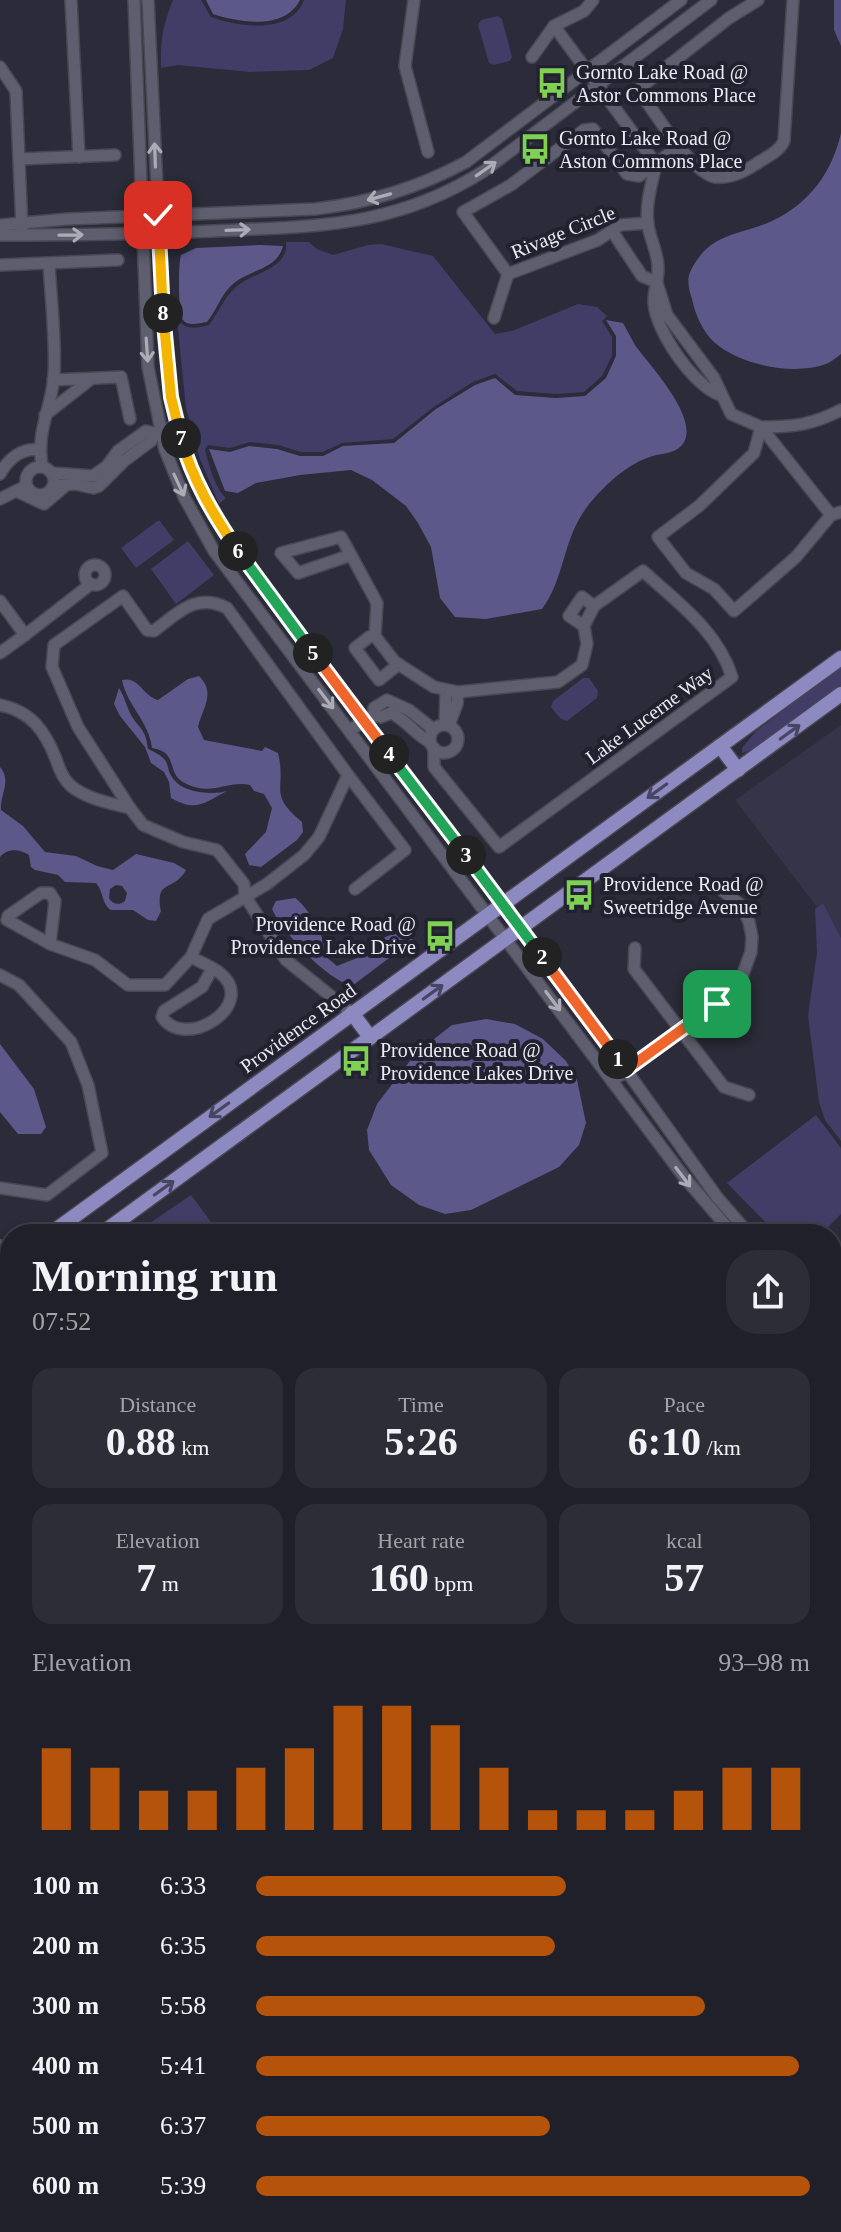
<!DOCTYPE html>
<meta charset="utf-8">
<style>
:root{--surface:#20202b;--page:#2d2d37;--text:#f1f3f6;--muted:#a2a3a9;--line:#3d3e47;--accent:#b45309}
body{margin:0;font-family:"Times New Roman",serif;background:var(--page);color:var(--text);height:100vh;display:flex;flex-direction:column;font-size:30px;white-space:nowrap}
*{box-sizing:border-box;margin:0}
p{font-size:26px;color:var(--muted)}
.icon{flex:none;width:44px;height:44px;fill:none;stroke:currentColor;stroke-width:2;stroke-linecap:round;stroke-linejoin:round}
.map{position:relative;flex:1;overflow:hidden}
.sheet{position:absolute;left:0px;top:1224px;width:842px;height:1008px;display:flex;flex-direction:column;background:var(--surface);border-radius:32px 32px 0 0;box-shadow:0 4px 12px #0003,0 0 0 2px var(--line)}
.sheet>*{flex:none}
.pin{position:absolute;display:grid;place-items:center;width:68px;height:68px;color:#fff;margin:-34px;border-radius:16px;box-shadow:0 4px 12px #0006}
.km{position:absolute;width:40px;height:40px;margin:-20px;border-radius:50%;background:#222;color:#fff;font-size:22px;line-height:40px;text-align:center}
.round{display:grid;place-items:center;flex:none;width:84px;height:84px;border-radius:32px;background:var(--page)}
.headline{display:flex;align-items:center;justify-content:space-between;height:136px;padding:0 32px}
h1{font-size:44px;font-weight:600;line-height:60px}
.stats{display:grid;grid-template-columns:repeat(3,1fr);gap:12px;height:136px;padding:8px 32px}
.stats div{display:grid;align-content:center;border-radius:20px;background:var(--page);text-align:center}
.stats b{font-size:40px;font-weight:600}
.stats small{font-size:22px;font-weight:400}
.stats p{font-size:22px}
.chart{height:224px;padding:16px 32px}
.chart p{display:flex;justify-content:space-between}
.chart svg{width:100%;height:144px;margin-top:8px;stroke:var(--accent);stroke-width:6}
ul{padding:0 32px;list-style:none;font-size:26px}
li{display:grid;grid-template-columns:128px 96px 1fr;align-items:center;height:60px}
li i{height:20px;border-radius:10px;background:var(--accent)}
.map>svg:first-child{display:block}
.built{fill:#353448}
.green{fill:#413d66}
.forest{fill:#545081}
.water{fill:#5c5889;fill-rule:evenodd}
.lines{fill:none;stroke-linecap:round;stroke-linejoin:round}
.minor-casing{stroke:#484753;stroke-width:14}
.major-casing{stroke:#484753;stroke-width:17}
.minor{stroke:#5e5e6e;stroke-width:11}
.major{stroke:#8d8ac2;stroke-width:14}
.oneway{stroke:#acacb8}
.oneway2{stroke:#474662}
.split-1-casing{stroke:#fff;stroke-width:16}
.split-2-casing{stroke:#fff;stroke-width:16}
.split-3-casing{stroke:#fff;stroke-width:16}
.split-4-casing{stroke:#fff;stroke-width:16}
.split-5-casing{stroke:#fff;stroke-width:16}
.split-6-casing{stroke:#fff;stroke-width:16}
.split-7-casing{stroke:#fff;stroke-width:16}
.split-8-casing{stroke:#fff;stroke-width:16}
.split-9-casing{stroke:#fff;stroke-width:16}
.split-1{stroke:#f0652b;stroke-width:10}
.split-2{stroke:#f0652b;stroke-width:10}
.split-3{stroke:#22a559;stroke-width:10}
.split-4{stroke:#22a559;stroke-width:10}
.split-5{stroke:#f0652b;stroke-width:10}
.split-6{stroke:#22a559;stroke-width:10}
.split-7{stroke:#f5b400;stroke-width:10}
.split-8{stroke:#f5b400;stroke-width:10}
.split-9{stroke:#f5b400;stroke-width:10}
.labels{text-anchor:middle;stroke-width:8;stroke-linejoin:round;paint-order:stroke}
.poi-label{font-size:20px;fill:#ebebf5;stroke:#22212f;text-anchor:start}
.street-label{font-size:20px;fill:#ebebf5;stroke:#22212f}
</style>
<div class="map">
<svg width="841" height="2232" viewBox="0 0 841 2232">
<rect width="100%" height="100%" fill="#2b2b39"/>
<polygon class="built" points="841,725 841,938 823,903 817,907 735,800"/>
<g class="green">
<path d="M173,0H201L211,17C239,27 291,35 304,0H346L343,29L333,58L309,70L250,72L178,65L161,68C161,38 162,28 173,0Z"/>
<polygon points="498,16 502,19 512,57 510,61 494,65 489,63 478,25 481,20"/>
<path d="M286,242H309L317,249L333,255L368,245L381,244L433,256L495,334L512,331L578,304L597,307L607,316L602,321L612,337V356L602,376L584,392L557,394L517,391L495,374L473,382L435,406L393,439L342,443L323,452H301L278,445L250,442L230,448L208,445L205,450C209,465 215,488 226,498L219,504L200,459L186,408L177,319C186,331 197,328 209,325C219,312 224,297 236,287C252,272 289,270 286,242Z"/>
<polygon points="159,520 174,540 136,568 121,548"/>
<polygon points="188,541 214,575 176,604 151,569"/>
<polygon points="841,663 841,689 759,747 742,753 742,748 756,731 788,707 801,692"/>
<polygon points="583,678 589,678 598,691 597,698 567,721 561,719 551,707 553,701"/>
<polygon points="823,903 841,938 841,1141 825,1120 819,1102 808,1015 817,953 815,909"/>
<polygon points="816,1115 841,1148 841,1214 821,1234 777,1234 727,1183"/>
<polygon points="191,1195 220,1234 159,1234 150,1223"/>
</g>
<polygon class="forest" points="834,0 841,0 841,46 834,30"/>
<g class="water">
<path d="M206,0H300C285,30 240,23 213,14Z"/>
<path d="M841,133V354C836,358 831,362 826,364C793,376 740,365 714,342C703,332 695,314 692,299C689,290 686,279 691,270C710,232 739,236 772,221C810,203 832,172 841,133Z"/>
<path d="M260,245L283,246C277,270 250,269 233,284C221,294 217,310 207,322C200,323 188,327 183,320C178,312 178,264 181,255L196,248Z"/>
<path d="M606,320L623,323C627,330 631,338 635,345C648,364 717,435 671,452C665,454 659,454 653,456C628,463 606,484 590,503C562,537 566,577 542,609L486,619L455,617L440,598L431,547L418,523L406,506L372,480L351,470L300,475L256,483L238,493L225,491L209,449L230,452L249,446L277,449L300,456H323L343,446L394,443L436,409L475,385L495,378L515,395L556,398L585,396L606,378L616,356V336Z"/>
<path d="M199,676C216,693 203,707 198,727L204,740L262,751L265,747L278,753C287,790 267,793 302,822L303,832L297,840L261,867L249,865L245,854L266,832L272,808L264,794L254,791L250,785C226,780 211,798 183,782C166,772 179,752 152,748C149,721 127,706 122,680C139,676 143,696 158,700L188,679Z"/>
<path d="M119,688C124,696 126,704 130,713C139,730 145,726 148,749C177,762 161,766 176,782C187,793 213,795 227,791C205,802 197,813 171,798L169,782L164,772L151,763L145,747L120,716L114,704Z"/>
<path d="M0,767C12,781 0,794 1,810L23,826L45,852L76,856L97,866L113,870L136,854L174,863L186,870C173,893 155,878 161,911L156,921L148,920L133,910H111C101,903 104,892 96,883L65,882L58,875L35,870L31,867L29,855C19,849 8,848 0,857ZM116,885L122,886L127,893L125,901C119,906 112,904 109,898L110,889Z"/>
<path d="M295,898C309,908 327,939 325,956L337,966L367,954L370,946C384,938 399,926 413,940L352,986C326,979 283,933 272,909L276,901Z"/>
<polygon points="486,1019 515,1024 543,1039 566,1061 577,1080 586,1123 579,1145 559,1167 471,1210 445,1214 419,1205 391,1185 369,1150 367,1130 377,1104 416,1053 452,1025"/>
<polygon points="0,1044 34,1089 46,1127 41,1134 18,1134 0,1112"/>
<polygon points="841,1903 841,2052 832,2059 832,1905"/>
<polygon points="357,2222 522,2222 523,2232 355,2232"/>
<polygon points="655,2222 710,2222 713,2232 657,2232"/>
</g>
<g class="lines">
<defs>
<g id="minor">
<polyline points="71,0 79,157"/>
<polyline points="134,0 148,367 165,450 184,497 214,551 684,1177 733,1234"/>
<polyline points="148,0 165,352 171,397 182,443 192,472 224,531 243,558 626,1070 717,1197 749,1234"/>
<polyline points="414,0 405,66 428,152"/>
<path d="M758,0L729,18L641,87V94C656,114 692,173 715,177C730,179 744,172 756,164C766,157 779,152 784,141L793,0"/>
<path d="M554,26L656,164C652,183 645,204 648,225C650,239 658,253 658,267C659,279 653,291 654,303C656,332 694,386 720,395"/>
<polyline points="532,57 554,26 584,11 593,0"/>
<polyline points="0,67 16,91 22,229"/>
<polyline points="20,159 115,155"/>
<polyline points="648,223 620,225 598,240 508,274 463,212 511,185 584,130 593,129 627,174 639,176 680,146"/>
<path d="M0,225L68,219L315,209C369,203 418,188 466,162L681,0"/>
<polyline points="612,231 642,276 656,282"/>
<path d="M0,235C71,235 142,234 214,231C316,226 394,228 484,171L711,0"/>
<polyline points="0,265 118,260"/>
<polyline points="657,283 667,315 714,378 731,414 761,427 831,515"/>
<polyline points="494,318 508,274"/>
<polyline points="53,380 121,377 130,419"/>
<path d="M841,410C812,425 793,427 761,427L754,453L699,506L658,537L686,573L714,589L734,611L796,557L831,515L841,512"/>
<polyline points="45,415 91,379"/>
<path d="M42,466C36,429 52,408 54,375C56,339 51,300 49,264"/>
<circle cx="40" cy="481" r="14"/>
<polyline points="52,473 93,476 107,466 118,451 146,431 154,433 177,426"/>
<path d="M0,474C8,459 22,447 40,450"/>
<polyline points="53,486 75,484 93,488 99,486 124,461 151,441 154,433"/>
<polyline points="16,491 44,504 64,487"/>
<polyline points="0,499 22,488"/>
<path d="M351,555L341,537L281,553L298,573L351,555L377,603L375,636L395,662L434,687L458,692L558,682L582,665L587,644L584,626L594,606L643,571C677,602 718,631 732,677L499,847L434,767V748"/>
<circle cx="95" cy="575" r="10"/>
<polyline points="0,601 25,635 0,653"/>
<polyline points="584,626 569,616 582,597 594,606"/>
<polyline points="25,635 91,584"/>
<polyline points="375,636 369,637 355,648 379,680 399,664"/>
<path d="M0,705C31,711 45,731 56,759C59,769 63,779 71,786C87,799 110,803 130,808"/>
<polyline points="374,715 374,708 387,700 409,710 433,729"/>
<circle cx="444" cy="739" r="14"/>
<polyline points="445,725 446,690"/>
<polyline points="449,725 457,704 458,692"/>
<path d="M350,730L374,715L381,717L391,713C407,720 415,735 430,742"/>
<polyline points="348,775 405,850 355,889"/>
<path d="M50,944L55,901L50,893H41L8,916L7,920L50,944L95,960L128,985H165L191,957L208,919L267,884L304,855L319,837L348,775L227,608C196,592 178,613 154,631L147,630L123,596L54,645L52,667L78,727L130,808L143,825L183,842L217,850L244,884L245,896L286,960L352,1013"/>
<polyline points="635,948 634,969 724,1087 749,1095"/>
<path d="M191,957C200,962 211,966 220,973C259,1004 186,1052 162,1017L164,1011L202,987L212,969"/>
<polyline points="0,975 19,985 71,1042 88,1085 102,1153 47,1195 0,1188"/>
<polyline points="612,1081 717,1004 740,982 751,952 752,937 749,922 742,906 722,890"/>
<polyline points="0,1246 10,1260"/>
<polyline points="0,1273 10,1286"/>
<polyline points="832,1294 841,1286"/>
<polyline points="832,1325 841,1334"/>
<polyline points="0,1419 10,1421"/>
<polyline points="832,1425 841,1418"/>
<polyline points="832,1436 841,1449"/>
<polyline points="10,1545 2,1555 4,1562 10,1567"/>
<polyline points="832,1585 841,1579"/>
<polyline points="832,1660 841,1656"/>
<polyline points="0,1666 10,1655"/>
<polyline points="832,1726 841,1723"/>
<polyline points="10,1820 4,1862 10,1883"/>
<polyline points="832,1833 841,1831"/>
<polyline points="0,2096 0,2146"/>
<polyline points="832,2144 841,2137"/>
<polyline points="590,2222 593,2232"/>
<polyline points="784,2222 791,2232"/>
<polyline points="51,2232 54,2222"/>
<polyline points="154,2232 156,2222"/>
</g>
<g id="major">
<polyline points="720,746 738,770"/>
<polyline points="352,1013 370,1037"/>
<polyline points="50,1234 841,658"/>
<polyline points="101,1234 841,694"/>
<polyline points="0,1271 10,1263"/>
<polyline points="0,1307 10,1300"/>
</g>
</defs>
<use href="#minor" class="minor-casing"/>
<use href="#major" class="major-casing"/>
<use href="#minor" class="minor"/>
<use href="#major" class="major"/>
</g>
<defs><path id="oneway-shaft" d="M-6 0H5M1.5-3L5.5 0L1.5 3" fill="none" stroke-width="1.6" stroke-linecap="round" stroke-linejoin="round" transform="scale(2)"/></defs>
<g class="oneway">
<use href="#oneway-shaft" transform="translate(155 155) rotate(-92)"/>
<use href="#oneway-shaft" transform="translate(486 169) rotate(-35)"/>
<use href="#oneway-shaft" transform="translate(379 197) rotate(165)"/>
<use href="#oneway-shaft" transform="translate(238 230) rotate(-2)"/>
<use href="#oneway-shaft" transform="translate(71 235) rotate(-1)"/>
<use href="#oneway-shaft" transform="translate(147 350) rotate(86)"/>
<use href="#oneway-shaft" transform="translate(179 485) rotate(65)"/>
<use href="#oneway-shaft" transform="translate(326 699) rotate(53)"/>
<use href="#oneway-shaft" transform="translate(553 1001) rotate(53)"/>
<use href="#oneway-shaft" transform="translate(683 1177) rotate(53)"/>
</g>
<g class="oneway2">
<use href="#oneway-shaft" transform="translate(790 732) rotate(-36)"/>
<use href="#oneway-shaft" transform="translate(657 791) rotate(144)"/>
<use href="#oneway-shaft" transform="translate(433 992) rotate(-36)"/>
<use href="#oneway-shaft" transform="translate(219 1110) rotate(144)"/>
<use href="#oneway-shaft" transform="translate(164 1188) rotate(-36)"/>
</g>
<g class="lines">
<defs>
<polyline id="split-1" points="618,1059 626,1070 717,1004"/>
<polyline id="split-2" points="542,957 618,1059"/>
<polyline id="split-3" points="466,855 542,957"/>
<polyline id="split-4" points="389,754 466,855"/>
<polyline id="split-5" points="313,653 389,754"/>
<polyline id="split-6" points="238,551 313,653"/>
<path id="split-7" d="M181,438C192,479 214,516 238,551"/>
<polyline id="split-8" points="163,313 171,397 181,438"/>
<polyline id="split-9" points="158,215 163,313"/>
</defs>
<use href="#split-1" class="split-1-casing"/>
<use href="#split-2" class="split-2-casing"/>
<use href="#split-3" class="split-3-casing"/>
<use href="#split-4" class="split-4-casing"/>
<use href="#split-5" class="split-5-casing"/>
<use href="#split-6" class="split-6-casing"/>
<use href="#split-7" class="split-7-casing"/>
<use href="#split-8" class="split-8-casing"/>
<use href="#split-9" class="split-9-casing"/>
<use href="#split-1" class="split-1"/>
<use href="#split-2" class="split-2"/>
<use href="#split-3" class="split-3"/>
<use href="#split-4" class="split-4"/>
<use href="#split-5" class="split-5"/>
<use href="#split-6" class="split-6"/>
<use href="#split-7" class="split-7"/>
<use href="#split-8" class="split-8"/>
<use href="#split-9" class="split-9"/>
</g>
<defs>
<symbol id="bus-bare" viewBox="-9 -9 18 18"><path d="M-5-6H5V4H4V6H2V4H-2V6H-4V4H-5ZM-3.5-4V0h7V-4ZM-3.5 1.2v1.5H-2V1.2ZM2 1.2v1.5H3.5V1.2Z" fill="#7ed153" stroke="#22212f" stroke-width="2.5" paint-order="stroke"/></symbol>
</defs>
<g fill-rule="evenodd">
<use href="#bus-bare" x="530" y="61" width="44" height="44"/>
<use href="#bus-bare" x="513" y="127" width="44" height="44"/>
<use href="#bus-bare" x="557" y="873" width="44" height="44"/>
<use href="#bus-bare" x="418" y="914" width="44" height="44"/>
<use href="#bus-bare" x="334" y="1039" width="44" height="44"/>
</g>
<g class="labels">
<g class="poi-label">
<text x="576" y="79">Gornto Lake Road @<tspan x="576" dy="23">Astor Commons Place</tspan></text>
<text x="559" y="145">Gornto Lake Road @<tspan x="559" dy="23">Aston Commons Place</tspan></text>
<text x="603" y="891">Providence Road @<tspan x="603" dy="23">Sweetridge Avenue</tspan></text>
<text x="416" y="931" text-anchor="end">Providence Road @<tspan x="416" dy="23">Providence Lake Drive</tspan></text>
<text x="380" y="1057">Providence Road @<tspan x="380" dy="23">Providence Lakes Drive</tspan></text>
</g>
<g class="street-label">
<text transform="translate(563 232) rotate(-22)" y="7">Rivage Circle</text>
<text transform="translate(649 715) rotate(-36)" y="7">Lake Lucerne Way</text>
<text transform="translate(298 1028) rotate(-36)" y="7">Providence Road</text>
</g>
</g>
</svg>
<div class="pin" style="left:717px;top:1004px;background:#1e9e55"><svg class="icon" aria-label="arrive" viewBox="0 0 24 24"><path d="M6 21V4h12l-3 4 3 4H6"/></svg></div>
<div class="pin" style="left:158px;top:215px;background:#d93025"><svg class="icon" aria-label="check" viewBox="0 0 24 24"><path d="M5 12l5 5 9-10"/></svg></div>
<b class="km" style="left:618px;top:1059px">1</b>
<b class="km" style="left:542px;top:957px">2</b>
<b class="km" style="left:466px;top:855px">3</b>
<b class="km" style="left:389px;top:754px">4</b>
<b class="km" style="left:313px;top:653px">5</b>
<b class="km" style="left:238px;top:551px">6</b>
<b class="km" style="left:181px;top:438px">7</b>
<b class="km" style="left:163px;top:313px">8</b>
<section class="sheet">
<div class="headline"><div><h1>Morning run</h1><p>07:52</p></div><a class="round"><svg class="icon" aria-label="share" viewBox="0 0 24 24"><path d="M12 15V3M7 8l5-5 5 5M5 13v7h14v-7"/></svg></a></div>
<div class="stats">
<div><p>Distance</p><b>0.88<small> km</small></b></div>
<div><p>Time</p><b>5:26</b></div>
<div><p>Pace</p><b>6:10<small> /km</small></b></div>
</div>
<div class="stats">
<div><p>Elevation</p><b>7<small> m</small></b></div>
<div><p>Heart rate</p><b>160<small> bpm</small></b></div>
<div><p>kcal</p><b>57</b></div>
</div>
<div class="chart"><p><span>Elevation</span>93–98 m</p>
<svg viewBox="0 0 160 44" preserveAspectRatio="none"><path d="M5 44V19M15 44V25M25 44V32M35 44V32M45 44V25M55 44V19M65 44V6M75 44V6M85 44V12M95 44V25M105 44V38M115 44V38M125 44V38M135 44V32M145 44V25M155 44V25"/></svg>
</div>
<ul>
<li><b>100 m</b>6:33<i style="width:56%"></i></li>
<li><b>200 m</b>6:35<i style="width:54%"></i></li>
<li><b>300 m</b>5:58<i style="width:81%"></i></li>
<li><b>400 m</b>5:41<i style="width:98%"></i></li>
<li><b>500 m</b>6:37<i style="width:53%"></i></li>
<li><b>600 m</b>5:39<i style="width:100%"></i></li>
</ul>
</section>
</div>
